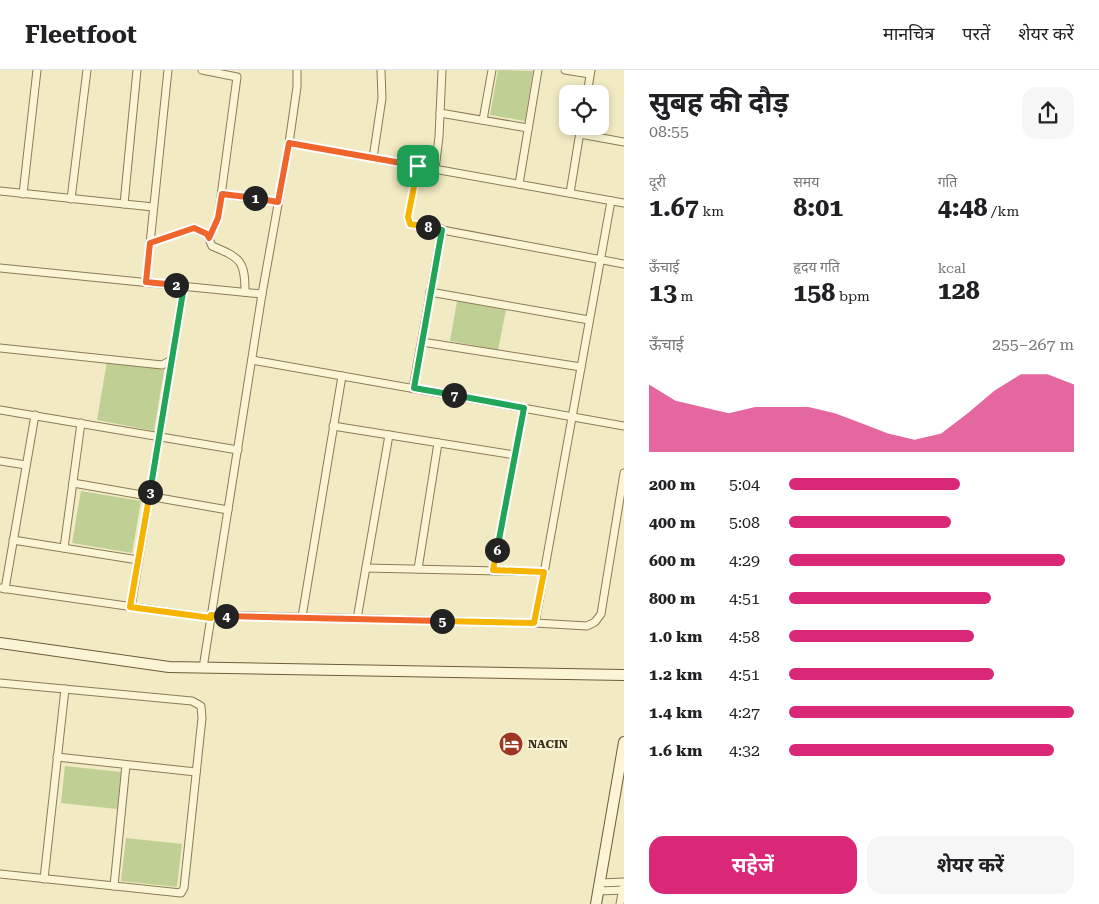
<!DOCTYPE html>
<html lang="hi">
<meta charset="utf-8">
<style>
:root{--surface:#fff;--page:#f6f6f6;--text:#202124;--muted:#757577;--line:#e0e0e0;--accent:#db2777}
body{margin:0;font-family:"Roboto Serif","Noto Sans Devanagari",serif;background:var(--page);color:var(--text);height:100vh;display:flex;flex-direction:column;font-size:19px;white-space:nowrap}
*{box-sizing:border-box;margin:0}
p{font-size:16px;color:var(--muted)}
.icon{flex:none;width:28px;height:28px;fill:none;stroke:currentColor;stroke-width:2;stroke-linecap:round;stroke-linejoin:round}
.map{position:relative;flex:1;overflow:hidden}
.sheet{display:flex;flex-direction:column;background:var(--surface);width:475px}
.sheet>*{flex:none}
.buttons{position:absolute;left:559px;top:15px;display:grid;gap:10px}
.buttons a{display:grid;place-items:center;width:50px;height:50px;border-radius:10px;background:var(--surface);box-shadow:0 2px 8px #0003;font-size:25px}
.pin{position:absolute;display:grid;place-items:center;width:42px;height:42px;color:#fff;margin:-21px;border-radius:10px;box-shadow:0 2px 8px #0006}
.km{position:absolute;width:25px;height:25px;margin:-12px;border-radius:50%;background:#222;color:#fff;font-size:14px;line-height:25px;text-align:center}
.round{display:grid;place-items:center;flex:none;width:52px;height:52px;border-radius:15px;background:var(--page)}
.headline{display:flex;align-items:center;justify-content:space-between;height:85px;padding:0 25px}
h1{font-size:28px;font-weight:700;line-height:38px}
.metrics{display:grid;grid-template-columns:repeat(3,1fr);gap:8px;height:85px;padding:5px 25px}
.metrics div{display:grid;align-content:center}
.metrics b{font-size:25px;font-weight:700}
.metrics small{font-size:14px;font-weight:400}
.metrics p{font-size:14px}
.chart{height:140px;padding:10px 25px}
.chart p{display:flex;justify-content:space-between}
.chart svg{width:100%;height:90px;margin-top:5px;fill:var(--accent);opacity:.7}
.action{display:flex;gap:10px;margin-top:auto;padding:10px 25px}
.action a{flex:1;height:58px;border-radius:15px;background:var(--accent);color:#fff;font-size:20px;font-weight:700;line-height:58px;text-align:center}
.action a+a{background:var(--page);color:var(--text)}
ul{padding:0 25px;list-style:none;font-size:16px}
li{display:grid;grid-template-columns:80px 60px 1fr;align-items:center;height:38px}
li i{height:12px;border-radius:6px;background:var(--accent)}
header{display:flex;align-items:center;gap:30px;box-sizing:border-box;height:70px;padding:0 25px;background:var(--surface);border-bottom:1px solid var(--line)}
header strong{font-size:24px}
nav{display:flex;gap:28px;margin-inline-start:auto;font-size:18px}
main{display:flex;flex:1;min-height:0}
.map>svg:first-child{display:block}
.green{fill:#c0d095}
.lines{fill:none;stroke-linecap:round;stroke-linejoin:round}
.street-casing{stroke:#8c7b58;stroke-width:9}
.secondary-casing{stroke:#6e5c3b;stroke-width:12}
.street{stroke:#fbf5d6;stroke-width:7}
.secondary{stroke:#fbf5d6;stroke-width:10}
.split-1-casing{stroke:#fff;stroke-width:10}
.split-2-casing{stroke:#fff;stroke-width:10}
.split-3-casing{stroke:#fff;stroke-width:10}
.split-4-casing{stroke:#fff;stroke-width:10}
.split-5-casing{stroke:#fff;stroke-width:10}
.split-6-casing{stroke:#fff;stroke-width:10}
.split-7-casing{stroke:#fff;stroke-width:10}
.split-8-casing{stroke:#fff;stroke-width:10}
.split-9-casing{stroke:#fff;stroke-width:10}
.split-1{stroke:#f0652b;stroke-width:6}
.split-2{stroke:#f0652b;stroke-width:6}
.split-3{stroke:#22a559;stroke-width:6}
.split-4{stroke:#f5b400;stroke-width:6}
.split-5{stroke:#f0652b;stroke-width:6}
.split-6{stroke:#f5b400;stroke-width:6}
.split-7{stroke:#22a559;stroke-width:6}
.split-8{stroke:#22a559;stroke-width:6}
.split-9{stroke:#f5b400;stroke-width:6}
.labels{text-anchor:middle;stroke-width:4.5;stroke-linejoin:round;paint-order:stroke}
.poi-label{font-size:12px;font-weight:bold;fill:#3b301d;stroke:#f8f3d2;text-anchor:start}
</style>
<header>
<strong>Fleetfoot</strong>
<nav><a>मानचित्र</a><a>परतें</a><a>शेयर करें</a></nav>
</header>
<main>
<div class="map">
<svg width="624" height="834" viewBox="0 0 624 834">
<rect width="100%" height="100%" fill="#f1eac2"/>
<g class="green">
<polygon points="498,0 533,1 525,51 490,45"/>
<polygon points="457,231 506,240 498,280 450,271"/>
<polygon points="107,291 165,295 154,361 97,350"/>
<polygon points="81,421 141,431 132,483 72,473"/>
<polygon points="65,696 121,702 117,739 61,733"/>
<polygon points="126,768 182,774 177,817 121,811"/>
</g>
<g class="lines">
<defs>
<g id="street">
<polyline points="202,0 237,7 218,148 209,168"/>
<polyline points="565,0 590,4"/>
<polyline points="587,24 591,0"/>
<polyline points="440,43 528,58"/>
<polyline points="483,50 492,0"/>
<polyline points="580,64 624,72"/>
<polyline points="289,73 624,133"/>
<polyline points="373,88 382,28 381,0"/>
<polyline points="418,96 408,147 410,154 624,194"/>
<polyline points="435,99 439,67 442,0"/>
<polyline points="519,114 538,0"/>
<polyline points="0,121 153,137"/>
<polyline points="570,123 581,56"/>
<polyline points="23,124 37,0"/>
<polyline points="222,124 278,132"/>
<polyline points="71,129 87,0"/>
<polyline points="124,134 137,0"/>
<path d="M150,173L194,158L207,164L212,176C241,188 245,191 245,222"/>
<polyline points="0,198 262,224"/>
<polyline points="146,212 168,0"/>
<polyline points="430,222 589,250"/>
<polyline points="422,272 581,297"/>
<polyline points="0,278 162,295 172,290"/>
<polyline points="252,290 624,356"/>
<polyline points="413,318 442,159"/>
<polyline points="0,340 238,380"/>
<polyline points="333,356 515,385"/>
<polyline points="0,391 26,395"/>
<polyline points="73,413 228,440"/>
<polyline points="13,470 138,490"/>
<polyline points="64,478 81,353"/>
<polyline points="366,498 544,502"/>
<polyline points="418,499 438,373"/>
<polyline points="493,500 524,338"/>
<polyline points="0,518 211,548"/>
<polyline points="5,519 35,345"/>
<polyline points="131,537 184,216"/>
<polyline points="211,545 535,553 587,556 595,552 601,544 624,403"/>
<polyline points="302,547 342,306"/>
<polyline points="357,549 389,365"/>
<polyline points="535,553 611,131"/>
<polyline points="203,598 262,224 289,73 297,17 297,0"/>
<polyline points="0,613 192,631 201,636 202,648 184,818 181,823 0,804"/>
<polyline points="57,687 196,702"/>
<polyline points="44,809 65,619"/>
<polyline points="600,813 624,812"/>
<polyline points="114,816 126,695"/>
<polyline points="598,821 624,820"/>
<polyline points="620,834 623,818"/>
</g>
<g id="secondary">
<polyline points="0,573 169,597 624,605"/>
<polyline points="596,834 624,672"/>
</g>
</defs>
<use href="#street" class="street-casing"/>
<use href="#secondary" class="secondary-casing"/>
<use href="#street" class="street"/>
<use href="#secondary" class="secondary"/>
</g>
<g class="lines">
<defs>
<polyline id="split-1" points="255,128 278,132 289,73 418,96"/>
<polyline id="split-2" points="176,215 146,212 150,173 194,158 207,164 209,168 218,148 222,124 255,128"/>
<polyline id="split-3" points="150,422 184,216 176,215"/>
<polyline id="split-4" points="150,422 130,537 211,548 211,545 226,546"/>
<polyline id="split-5" points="226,546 442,551"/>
<polyline id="split-6" points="442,551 534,553 544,502 493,500 497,480"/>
<polyline id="split-7" points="454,325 524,338 497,480"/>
<polyline id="split-8" points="428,157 442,160 414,318 454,325"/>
<polyline id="split-9" points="418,96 408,147 410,154 428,157"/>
</defs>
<use href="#split-1" class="split-1-casing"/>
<use href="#split-2" class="split-2-casing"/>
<use href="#split-3" class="split-3-casing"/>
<use href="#split-4" class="split-4-casing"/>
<use href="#split-5" class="split-5-casing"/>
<use href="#split-6" class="split-6-casing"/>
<use href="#split-7" class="split-7-casing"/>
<use href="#split-8" class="split-8-casing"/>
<use href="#split-9" class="split-9-casing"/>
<use href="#split-1" class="split-1"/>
<use href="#split-2" class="split-2"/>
<use href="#split-3" class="split-3"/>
<use href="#split-4" class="split-4"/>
<use href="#split-5" class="split-5"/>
<use href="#split-6" class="split-6"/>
<use href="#split-7" class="split-7"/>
<use href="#split-8" class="split-8"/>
<use href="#split-9" class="split-9"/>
</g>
<defs>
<symbol id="hotel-disc" viewBox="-11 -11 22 22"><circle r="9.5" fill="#9f3624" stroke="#f8f3d2"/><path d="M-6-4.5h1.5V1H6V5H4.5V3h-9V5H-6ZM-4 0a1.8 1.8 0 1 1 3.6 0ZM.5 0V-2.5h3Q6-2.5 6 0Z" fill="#fff"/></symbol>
</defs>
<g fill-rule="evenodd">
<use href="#hotel-disc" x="497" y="660" width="28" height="28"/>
</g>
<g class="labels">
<g class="poi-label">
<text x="528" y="678">NACIN</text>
</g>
</g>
</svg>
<div class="buttons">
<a><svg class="icon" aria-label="locate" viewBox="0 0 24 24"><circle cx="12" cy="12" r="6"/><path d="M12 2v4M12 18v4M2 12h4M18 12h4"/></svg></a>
</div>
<div class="pin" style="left:418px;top:96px;background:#1e9e55"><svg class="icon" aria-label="arrive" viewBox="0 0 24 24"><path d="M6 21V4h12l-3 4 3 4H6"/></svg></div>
<b class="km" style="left:255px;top:128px">1</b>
<b class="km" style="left:176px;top:215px">2</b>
<b class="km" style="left:150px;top:422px">3</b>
<b class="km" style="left:226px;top:546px">4</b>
<b class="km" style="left:442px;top:551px">5</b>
<b class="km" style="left:497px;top:480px">6</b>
<b class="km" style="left:454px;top:325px">7</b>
<b class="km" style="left:428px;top:157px">8</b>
</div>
<section class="sheet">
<div class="headline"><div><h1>सुबह की दौड़</h1><p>08:55</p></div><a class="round"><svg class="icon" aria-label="share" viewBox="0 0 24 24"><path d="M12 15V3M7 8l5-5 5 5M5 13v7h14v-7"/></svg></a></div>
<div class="metrics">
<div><p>दूरी</p><b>1.67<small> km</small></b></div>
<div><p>समय</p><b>8:01</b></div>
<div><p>गति</p><b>4:48<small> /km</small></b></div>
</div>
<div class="metrics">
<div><p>ऊँचाई</p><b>13<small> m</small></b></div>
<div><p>हृदय गति</p><b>158<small> bpm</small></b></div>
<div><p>kcal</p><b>128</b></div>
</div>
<div class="chart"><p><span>ऊँचाई</span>255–267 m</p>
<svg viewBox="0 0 160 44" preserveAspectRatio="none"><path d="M0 44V11L10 19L20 22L30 25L40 22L50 22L60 22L70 25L80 30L90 35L100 38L110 35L120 25L130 14L140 6L150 6L160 11V44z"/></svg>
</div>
<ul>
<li><b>200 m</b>5:04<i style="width:60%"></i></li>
<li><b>400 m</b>5:08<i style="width:57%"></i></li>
<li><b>600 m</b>4:29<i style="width:97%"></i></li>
<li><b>800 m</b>4:51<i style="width:71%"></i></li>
<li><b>1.0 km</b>4:58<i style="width:65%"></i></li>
<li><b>1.2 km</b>4:51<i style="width:72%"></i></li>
<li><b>1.4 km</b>4:27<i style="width:100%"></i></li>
<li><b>1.6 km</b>4:32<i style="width:93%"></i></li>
</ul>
<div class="action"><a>सहेजें</a><a>शेयर करें</a></div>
</section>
</main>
